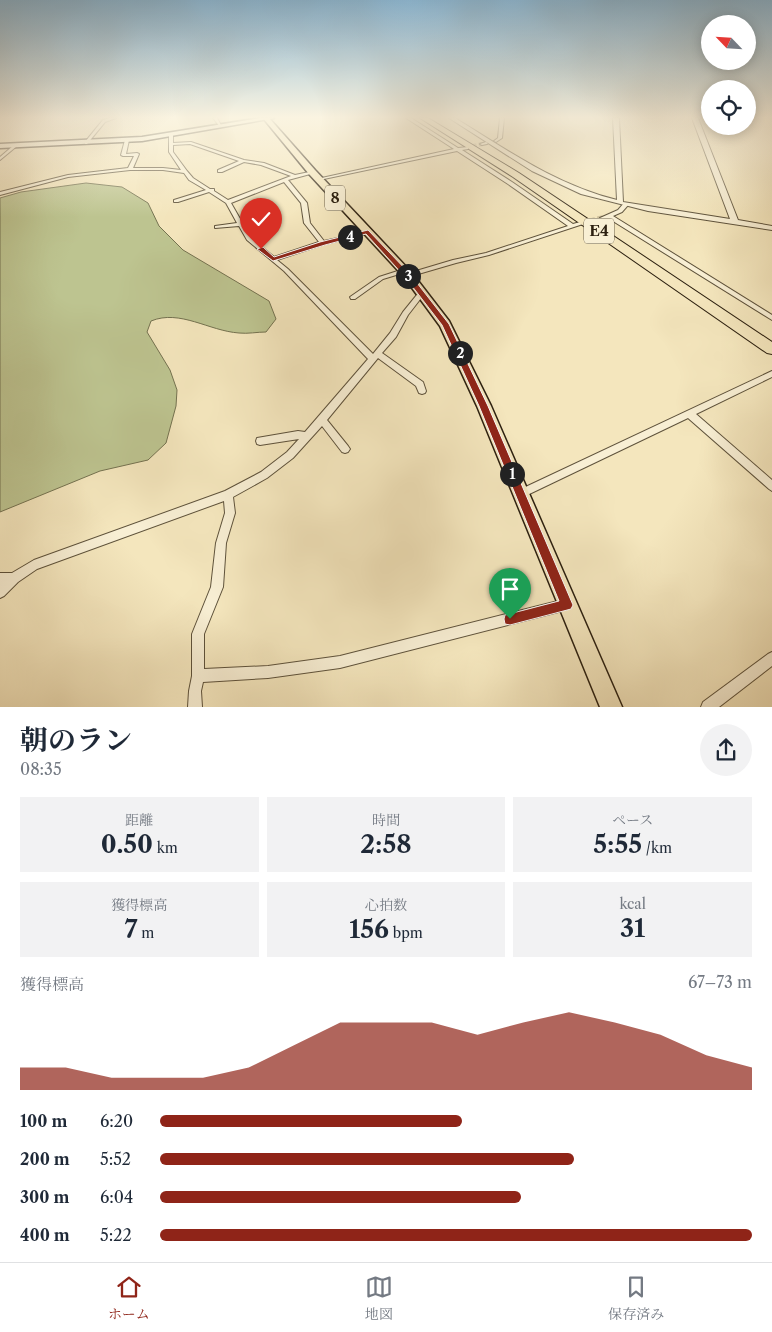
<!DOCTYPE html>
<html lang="ja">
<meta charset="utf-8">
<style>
:root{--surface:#fff;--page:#f2f2f3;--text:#1f2937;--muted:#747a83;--line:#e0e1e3;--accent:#8f2418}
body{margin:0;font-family:"Libre Caslon Text","Noto Serif JP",serif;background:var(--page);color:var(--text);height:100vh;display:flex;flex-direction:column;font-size:19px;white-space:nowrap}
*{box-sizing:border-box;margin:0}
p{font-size:16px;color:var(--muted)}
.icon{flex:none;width:28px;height:28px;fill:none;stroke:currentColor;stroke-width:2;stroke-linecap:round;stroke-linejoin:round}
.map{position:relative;height:707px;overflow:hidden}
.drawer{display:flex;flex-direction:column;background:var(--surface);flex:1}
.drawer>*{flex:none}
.needle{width:32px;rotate:295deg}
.buttons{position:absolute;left:701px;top:15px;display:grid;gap:10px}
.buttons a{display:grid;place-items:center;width:55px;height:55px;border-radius:50%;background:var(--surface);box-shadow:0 2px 12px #0003;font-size:25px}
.pin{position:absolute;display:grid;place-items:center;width:42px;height:42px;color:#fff;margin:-51px -21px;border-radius:50% 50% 50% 0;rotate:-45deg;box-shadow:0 0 5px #0007}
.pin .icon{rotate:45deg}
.km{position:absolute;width:25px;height:25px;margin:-12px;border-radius:50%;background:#222;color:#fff;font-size:14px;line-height:25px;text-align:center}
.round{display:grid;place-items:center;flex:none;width:52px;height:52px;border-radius:26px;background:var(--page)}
.head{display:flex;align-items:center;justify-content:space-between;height:85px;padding:0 20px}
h1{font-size:28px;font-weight:700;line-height:38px}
.metrics{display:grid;grid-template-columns:repeat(3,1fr);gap:8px;height:85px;padding:5px 20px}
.metrics div{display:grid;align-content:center;border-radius:0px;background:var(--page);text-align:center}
.metrics b{font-size:25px;font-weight:700}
.metrics small{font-size:14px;font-weight:400}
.metrics p{font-size:14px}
.chart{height:140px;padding:10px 20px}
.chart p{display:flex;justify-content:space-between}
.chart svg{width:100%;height:90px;margin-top:5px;fill:var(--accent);opacity:.7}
ul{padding:0 20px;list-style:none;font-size:16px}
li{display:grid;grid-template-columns:80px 60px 1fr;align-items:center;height:38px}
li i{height:12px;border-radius:6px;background:var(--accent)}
.tabs{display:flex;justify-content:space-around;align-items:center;height:70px;border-top:1px solid var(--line);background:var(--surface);font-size:14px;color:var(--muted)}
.tabs a{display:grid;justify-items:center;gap:2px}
.tabs .on{color:var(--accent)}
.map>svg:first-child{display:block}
.green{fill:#bdc490;stroke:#747250}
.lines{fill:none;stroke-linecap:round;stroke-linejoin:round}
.minor-tunnel-far1{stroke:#ccbe9a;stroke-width:4.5;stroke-dasharray:4.5 2;stroke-linecap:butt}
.minor-tunnel{stroke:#ccbe9a;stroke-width:5.5;stroke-dasharray:5.5 2.5;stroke-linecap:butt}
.minor-casing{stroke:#5e523b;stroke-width:2}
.tertiary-casing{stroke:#5e523b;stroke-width:2}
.secondary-casing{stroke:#2c2010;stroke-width:3}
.primary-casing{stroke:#2c2010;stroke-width:3}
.motorway-casing{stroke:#2c2010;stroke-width:2}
.minor{fill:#f8efd4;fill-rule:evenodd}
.tertiary{fill:#f8efd4;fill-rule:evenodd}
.secondary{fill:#f8efd4;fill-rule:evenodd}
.primary{fill:#f4e6bd;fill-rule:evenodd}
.motorway{fill:#f4e6bd;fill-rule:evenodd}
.route{fill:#8f2418;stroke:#fff}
.labels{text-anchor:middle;stroke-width:4;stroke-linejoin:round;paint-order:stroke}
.shield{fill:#f8efd4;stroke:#695e4b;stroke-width:1}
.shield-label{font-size:15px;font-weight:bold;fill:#2c2010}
</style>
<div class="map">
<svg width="772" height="707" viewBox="0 0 772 707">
<rect width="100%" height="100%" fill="#f4e6bd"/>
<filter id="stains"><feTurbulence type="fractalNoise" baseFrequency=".004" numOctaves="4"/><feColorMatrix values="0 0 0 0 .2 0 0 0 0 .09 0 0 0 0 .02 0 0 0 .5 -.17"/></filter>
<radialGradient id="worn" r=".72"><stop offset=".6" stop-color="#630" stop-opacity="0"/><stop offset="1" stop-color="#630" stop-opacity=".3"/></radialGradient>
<path class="green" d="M86,183L122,187L148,203L159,226L183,250L269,301L276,319L266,332C257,332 248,334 239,333C209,331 180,309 151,321L147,332L170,370L177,390L176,406L166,443L148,460L100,471L0,512V198L21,192Z"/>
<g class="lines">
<polyline class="minor-tunnel-far1" points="466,148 482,144"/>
<polyline class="minor-tunnel" points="582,223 603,218"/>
<defs>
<g id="minor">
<polygon points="110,118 116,118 105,122 87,144 85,144 85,142 103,120"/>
<polygon points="213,118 217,118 222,127 220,127"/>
<polygon points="406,118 411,118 458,148 468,147 468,149 462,150 512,182 573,224 580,222 583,224 489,255 456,263 408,277 406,276 406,274 453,260 486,253 568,226 508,184 457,151 319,180 317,179 454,149"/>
<polygon points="500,118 504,118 502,138 496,142 494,141 498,138"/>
<path d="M171,133L173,134V143L191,142L244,160L264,163L295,175L314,171V173L288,180L307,203L310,223L324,241L370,231V233L325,244L277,260L288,269L373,354L390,333L403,312L420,291H424L425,293L408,315L396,337L382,353L423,382L426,391L425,393L422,394L419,393L416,386L378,358L327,420L348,446L350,449L348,452L345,453L342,452L322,426L293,458L267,478L233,497L235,513L226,543L223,587L204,634V669L268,666L340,656L566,599L570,601L572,605L570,609L340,668L268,678L203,682L201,691L202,707H188L189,691L192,676V634L211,587L216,543L225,513L224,501L37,569L18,582L4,596L0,598V573H12L34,560L225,491L261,472L287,452L299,439L260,445L257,444L256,441L257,438L298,431L305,432L368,359L284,271L247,240L239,226L215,228V226L237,223L226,203L209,192L178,202H174V200L206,190L189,180L184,173L163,170H130L68,177L0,195V192L68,175L128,168L134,156H123L121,155L125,140L127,139L129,140L126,154L137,153L139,154L133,168H163L181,170L169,152V134ZM190,144L239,161L218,170V172H222L244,162L261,165L291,176L228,200L214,191V189H210L193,178L187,171L173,152V145ZM284,182L301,203L304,223L319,242L274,257L251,238L231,203Z"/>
<polygon points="486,142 488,143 487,144 482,145 480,144"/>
<polygon points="14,145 17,146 0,160 0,157"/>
<polygon points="624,203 629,204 622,212 613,216 772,315 772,320 608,218 603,220 600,218 618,210"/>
<polygon points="404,269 407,271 406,272 383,279 355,299 351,299 350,297 379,277"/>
<polygon points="772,371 772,377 696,414 772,480 772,491 769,489 688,418 523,497 520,499 517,497 515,494 517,491"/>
<polygon points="772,652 772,666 719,707 701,707 703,702 768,654"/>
</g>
<path id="tertiary" d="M449,118H455C507,150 556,185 617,200L613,118H619L623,202L730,219L692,118H698L738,220L772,226V230L648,211L581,194L532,171Z"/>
<polygon id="secondary" points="260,118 274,118 142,141 0,148 0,144 142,137"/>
<polygon id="primary" points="263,118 269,118 315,170 412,273 449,321 491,406 622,707 600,707 477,406 440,326 404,277 309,174"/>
<polygon id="motorway" points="420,118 428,118 519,173 772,342 772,354 767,353 513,177"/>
</defs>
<use href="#minor" class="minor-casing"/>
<use href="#tertiary" class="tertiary-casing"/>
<use href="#secondary" class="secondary-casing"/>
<use href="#primary" class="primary-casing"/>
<use href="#motorway" class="motorway-casing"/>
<use href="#minor" class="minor"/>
<use href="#tertiary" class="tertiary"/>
<use href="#secondary" class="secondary"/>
<use href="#primary" class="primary"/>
<use href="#motorway" class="motorway"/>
</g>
<linearGradient id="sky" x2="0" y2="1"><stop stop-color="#8bb8d6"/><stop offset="0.54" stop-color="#faf4e1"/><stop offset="1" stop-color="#faf4e1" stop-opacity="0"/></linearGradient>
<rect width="772" height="217" fill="url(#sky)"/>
<polygon class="route" points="368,230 410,274 449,324 488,406 573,605 571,609 510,625 505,624 504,619 505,615 559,601 479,406 442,325 405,277 366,234 325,245 273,261 257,249 263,247 274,257 320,242"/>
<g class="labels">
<g class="shield">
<rect x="325" y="185.5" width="20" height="25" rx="4"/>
<rect x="584" y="218.5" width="30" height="25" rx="4"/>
</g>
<g class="shield-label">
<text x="335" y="203">8</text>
<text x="599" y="236">E4</text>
</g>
</g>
<rect width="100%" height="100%" filter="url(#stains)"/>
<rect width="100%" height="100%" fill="url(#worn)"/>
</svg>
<div class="buttons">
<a><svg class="needle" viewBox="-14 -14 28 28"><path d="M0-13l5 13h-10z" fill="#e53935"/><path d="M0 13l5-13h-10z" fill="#747a83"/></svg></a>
<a><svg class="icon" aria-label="locate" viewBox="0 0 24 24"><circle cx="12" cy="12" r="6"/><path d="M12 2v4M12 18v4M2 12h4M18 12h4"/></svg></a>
</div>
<div class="pin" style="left:510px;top:619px;background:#1e9e55"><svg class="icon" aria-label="arrive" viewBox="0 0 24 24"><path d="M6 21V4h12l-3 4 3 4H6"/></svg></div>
<div class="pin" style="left:261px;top:249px;background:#d93025"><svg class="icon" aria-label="check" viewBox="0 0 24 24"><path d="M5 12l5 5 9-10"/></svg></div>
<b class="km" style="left:512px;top:474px">1</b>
<b class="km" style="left:460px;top:353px">2</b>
<b class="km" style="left:408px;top:276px">3</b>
<b class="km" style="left:350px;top:237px">4</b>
</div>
<section class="drawer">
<div class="head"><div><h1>朝のラン</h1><p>08:35</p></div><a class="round"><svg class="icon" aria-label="share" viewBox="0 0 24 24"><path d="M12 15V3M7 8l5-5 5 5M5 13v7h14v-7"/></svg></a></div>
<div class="metrics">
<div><p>距離</p><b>0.50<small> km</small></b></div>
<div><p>時間</p><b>2:58</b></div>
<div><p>ペース</p><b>5:55<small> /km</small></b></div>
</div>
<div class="metrics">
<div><p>獲得標高</p><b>7<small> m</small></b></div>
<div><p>心拍数</p><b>156<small> bpm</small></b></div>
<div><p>kcal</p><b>31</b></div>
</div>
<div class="chart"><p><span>獲得標高</span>67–73 m</p>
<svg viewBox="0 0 160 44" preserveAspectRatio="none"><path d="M0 44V33L10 33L20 38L30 38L40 38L50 33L60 22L70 11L80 11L90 11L100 17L110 11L120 6L130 11L140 17L150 27L160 33V44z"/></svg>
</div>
<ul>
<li><b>100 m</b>6:20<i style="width:51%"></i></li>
<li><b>200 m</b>5:52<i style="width:70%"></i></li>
<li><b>300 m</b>6:04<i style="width:61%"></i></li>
<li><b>400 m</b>5:22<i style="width:100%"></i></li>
</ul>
</section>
<nav class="tabs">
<a class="on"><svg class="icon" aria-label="home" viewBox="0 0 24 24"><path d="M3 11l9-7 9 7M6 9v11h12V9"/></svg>ホーム</a>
<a><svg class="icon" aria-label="map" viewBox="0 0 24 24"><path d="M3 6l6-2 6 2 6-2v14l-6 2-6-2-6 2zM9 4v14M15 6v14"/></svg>地図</a>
<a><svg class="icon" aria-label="saved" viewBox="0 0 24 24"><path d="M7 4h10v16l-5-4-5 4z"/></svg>保存済み</a>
</nav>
